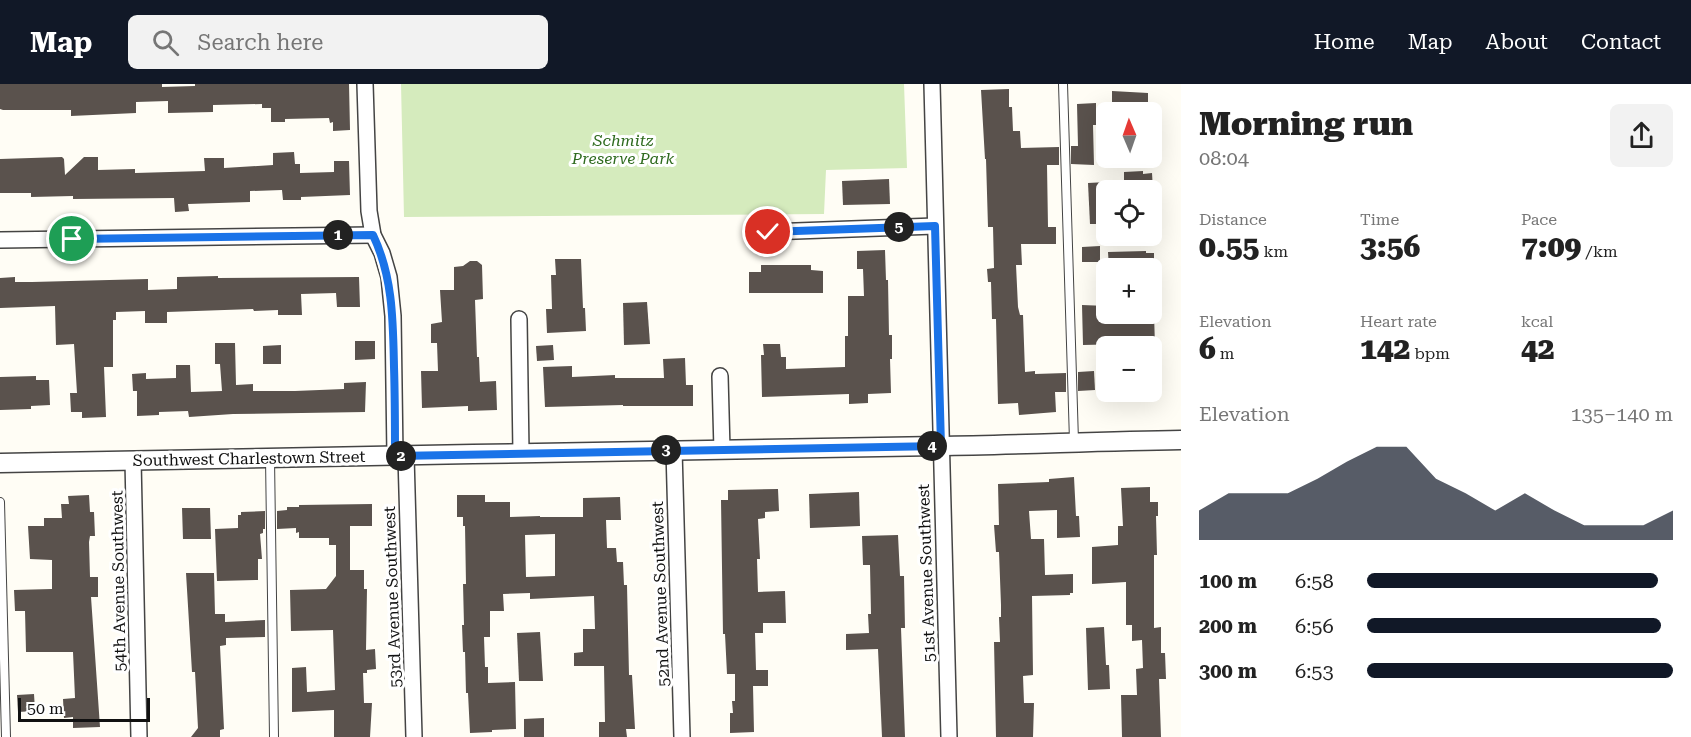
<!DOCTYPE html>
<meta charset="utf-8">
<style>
:root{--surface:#fff;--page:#f2f2f2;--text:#222;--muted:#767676;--accent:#111827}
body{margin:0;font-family:"Roboto Serif",serif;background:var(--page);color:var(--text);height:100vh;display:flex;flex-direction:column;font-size:22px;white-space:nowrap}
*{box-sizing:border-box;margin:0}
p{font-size:20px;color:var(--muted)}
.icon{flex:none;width:33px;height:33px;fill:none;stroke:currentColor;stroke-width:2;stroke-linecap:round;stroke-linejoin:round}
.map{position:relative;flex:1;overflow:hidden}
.details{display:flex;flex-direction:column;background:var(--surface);width:510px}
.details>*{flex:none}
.needle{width:39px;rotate:358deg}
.controls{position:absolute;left:1096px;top:18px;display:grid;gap:12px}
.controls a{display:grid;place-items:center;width:66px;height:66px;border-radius:9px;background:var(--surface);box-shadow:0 6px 24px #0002;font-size:30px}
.scale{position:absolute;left:18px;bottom:15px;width:132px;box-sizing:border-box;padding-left:6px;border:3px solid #111;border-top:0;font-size:16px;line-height:21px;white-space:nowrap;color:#111;-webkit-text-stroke:4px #fff;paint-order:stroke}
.pin{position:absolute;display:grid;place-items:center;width:51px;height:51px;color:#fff;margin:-26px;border:3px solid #fff;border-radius:50%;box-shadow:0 2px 6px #0007}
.km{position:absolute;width:30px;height:30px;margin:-15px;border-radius:50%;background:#222;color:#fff;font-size:16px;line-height:30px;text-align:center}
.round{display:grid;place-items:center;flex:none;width:63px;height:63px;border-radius:9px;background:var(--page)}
.summary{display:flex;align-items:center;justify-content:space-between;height:102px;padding:0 18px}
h1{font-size:33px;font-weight:800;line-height:45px}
.stats{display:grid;grid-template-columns:repeat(3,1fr);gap:9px;height:102px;padding:6px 18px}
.stats div{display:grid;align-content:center}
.stats b{font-size:30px;font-weight:800}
.stats small{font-size:16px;font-weight:400}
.stats p{font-size:16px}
.chart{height:168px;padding:12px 18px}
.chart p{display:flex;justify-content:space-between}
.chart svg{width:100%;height:108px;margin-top:6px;fill:var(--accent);opacity:.7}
ul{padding:0 18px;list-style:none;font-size:20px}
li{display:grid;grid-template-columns:96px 72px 1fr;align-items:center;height:45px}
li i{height:15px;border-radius:8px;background:var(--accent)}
header{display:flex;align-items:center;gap:36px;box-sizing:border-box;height:84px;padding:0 30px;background:var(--accent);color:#fff}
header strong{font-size:28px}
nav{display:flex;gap:33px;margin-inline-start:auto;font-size:21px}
.search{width:420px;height:54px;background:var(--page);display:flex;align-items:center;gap:15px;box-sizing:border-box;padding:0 21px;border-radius:9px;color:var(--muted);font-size:22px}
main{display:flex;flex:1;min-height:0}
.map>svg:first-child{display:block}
.green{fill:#d5ebbd}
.building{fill:#5a524d;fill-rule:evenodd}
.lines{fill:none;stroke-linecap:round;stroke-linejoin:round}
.service-casing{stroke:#444;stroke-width:10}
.minor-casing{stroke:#444;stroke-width:18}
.tertiary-casing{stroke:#444;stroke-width:21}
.service{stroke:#fff;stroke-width:8}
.minor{stroke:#fff;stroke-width:15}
.tertiary{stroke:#fff;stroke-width:18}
.route-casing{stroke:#fff;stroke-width:12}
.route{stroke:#1a73e8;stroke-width:8}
.labels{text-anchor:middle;stroke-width:6;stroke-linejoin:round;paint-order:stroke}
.park-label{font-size:16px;font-style:italic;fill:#2f6b1f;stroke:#fff}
.street-label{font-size:16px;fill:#111;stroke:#fff}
</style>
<header>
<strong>Map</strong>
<div class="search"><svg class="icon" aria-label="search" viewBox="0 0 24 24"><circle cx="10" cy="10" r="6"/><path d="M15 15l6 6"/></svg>Search here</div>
<nav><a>Home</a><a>Map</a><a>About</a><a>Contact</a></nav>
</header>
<main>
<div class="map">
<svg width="1181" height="653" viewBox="0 0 1181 653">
<rect width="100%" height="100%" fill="#fffdf5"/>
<polygon class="green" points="401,0 904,0 907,84 826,86 824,130 404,133"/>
<g class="building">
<polygon points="0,0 162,0 162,3 195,2 195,0 349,0 350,46 333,47 333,38 330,39 329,34 285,35 285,38 271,38 271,24 262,24 262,20 213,21 213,28 168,29 168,17 136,18 136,29 71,32 71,26 3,26 0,25"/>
<polygon points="1009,5 1009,23 1012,23 1013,47 1020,47 1021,64 1059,63 1059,81 1047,81 1048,143 1056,143 1056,160 1021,160 1022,181 1016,181 1018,223 1020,231 1023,231 1025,288 1035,287 1035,290 1066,289 1066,308 1055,308 1056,328 1019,331 1018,319 998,320 996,235 992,235 991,198 988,198 987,185 994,184 993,143 988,143 986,75 985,75 981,6"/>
<polygon points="1112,7 1148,9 1148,28 1112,28"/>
<polygon points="1096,19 1096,41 1093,41 1094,81 1071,80 1071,62 1078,62 1077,20"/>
<polygon points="294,68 295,80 300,80 300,89 334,88 334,77 349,77 350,111 301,113 301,116 283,116 282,106 250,107 250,118 188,120 189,127 175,128 174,114 73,115 73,112 31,113 31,109 0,109 0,75 62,73 64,75 65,91 84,73 98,73 98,86 135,85 135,89 205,87 204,74 224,74 224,84 273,81 273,69"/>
<polygon points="1143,87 1143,90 1152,89 1153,106 1124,106 1124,88"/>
<polygon points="889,95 890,120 843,121 842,97"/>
<polygon points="1107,98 1107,140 1090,140 1088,99"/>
<polygon points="1100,162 1100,178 1082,178 1082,163"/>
<polygon points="885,166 886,196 888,196 889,251 892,251 892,275 890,275 891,309 868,310 868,319 849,320 849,310 762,313 761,271 764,271 763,260 780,260 781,273 786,273 786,285 845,283 845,252 848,252 848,212 864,212 863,185 857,185 857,167"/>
<polygon points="1146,167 1146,169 1154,169 1154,184 1109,184 1108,168"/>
<polygon points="555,175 581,175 583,224 585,224 586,247 547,249 546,225 552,225 551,191 556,191"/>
<polygon points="470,177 477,177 482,181 483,215 475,216 477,273 479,273 480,298 496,297 497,326 468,327 468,322 422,324 421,287 438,287 437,259 431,259 431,240 442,238 440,206 454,206 454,183 463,182"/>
<polygon points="761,181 811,181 811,186 823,187 823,209 749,209 749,188 761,188"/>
<polygon points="218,192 218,194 359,193 360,223 337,223 336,209 301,210 302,231 278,231 278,226 254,227 253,225 167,228 167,239 145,239 145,227 116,228 116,236 113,236 113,283 104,283 106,333 82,334 82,328 71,328 70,309 77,309 74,260 56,261 55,222 0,224 0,194 15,193 15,198 32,198 148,195 148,206 177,205 177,193"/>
<polygon points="647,218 650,260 624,261 623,219"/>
<polygon points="1082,221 1107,222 1107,230 1154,230 1155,262 1126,262 1126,260 1083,261"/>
<polygon points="355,257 375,257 375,275 355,276"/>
<polygon points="215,259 235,259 236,301 253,300 253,307 295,307 344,305 344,299 366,298 365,328 233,330 189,333 188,327 159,328 159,331 137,332 137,307 133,307 132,290 146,289 146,295 176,294 176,281 190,281 191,308 222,307 220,280 215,280"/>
<polygon points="281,261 281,280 263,280 263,262"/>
<polygon points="553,261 554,276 537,277 536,262"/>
<polygon points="685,274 686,301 693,301 693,322 623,322 623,321 545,323 543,283 572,282 572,293 615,291 615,294 664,294 663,275"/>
<polygon points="1094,287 1095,306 1078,307 1078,288"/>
<polygon points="36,292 36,296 49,296 50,321 31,322 31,325 0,326 0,293"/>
<polygon points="1074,393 1076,432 1079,432 1080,453 1057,454 1057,426 1029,427 1031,455 1044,455 1045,491 1073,490 1073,509 1070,509 1070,511 1032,512 1033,591 1023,592 1024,619 1034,619 1033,653 996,653 994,558 1000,558 999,533 1001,533 1001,521 999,468 996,468 994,441 999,441 998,400 1049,398 1049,395"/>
<polygon points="1150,403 1150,418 1158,418 1158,432 1156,432 1157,471 1154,471 1154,544 1161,543 1161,569 1165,569 1166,595 1159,595 1161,653 1122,653 1121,611 1137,611 1136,585 1143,584 1142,556 1132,557 1132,541 1126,541 1126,498 1092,500 1092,463 1118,461 1118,442 1123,442 1121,404"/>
<polygon points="778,405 779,427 765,428 765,434 758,435 760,475 757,475 758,508 785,507 786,539 763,539 763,549 755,549 756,586 768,586 768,602 753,602 754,648 730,649 730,629 733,629 732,617 735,617 735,590 727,590 725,550 723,550 721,416 728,416 728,406"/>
<polygon points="859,408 860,442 810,444 809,410"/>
<polygon points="89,411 90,428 94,428 95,452 90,452 89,458 90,493 98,493 98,513 91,513 100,643 73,644 73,633 64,634 63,615 75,614 73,568 26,568 25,527 15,527 14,506 52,505 52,476 30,475 28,442 44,442 44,434 62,434 61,420 69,420 68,412"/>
<path d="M457,411H485V418H510V433L540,432V433H583V414L620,413L621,436H606L607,464H616L617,478H623L624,501H627L629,591H632L635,645H626L627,653H599V638H605L604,582H574V569L583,568V545H595L594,512L530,515V509L503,510L504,527H490V553H484L485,583H488V599L515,598L516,645L492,646V648L470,649L468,609H466L465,568H463L462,541H464L463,500H466L465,442H463V433H457ZM555,450V492L526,493L525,451Z"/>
<polygon points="372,420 372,442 350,442 350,486 364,486 364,505 367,505 366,566 375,565 376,585 367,586 367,589 363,589 364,619 372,619 370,653 334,653 334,626 292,628 292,584 306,583 307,608 335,606 333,546 291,547 290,506 326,505 336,492 336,461 329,461 329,454 299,454 299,448 296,449 296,444 277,445 277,427 287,426 287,423 299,423 299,421"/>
<polygon points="182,424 210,424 211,455 183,455"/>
<polygon points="265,427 265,445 263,445 263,449 260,450 262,475 258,475 258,496 217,497 215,445 238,444 238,431 241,431 241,428"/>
<polygon points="898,451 900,492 904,492 905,544 901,544 905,653 882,653 878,565 846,566 846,550 869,549 868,530 871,530 870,481 863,481 862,452"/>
<polygon points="186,489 214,489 215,530 225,530 225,538 265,536 265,553 226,554 226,561 220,562 224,645 220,646 220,653 191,653 198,644 195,588 192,588"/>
<polygon points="1104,543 1106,581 1109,581 1110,605 1088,606 1086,544"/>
<polygon points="540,548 543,597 519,597 517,549"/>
<polygon points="34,610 35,627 18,628 17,611"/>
<polygon points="544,634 544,653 524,653 524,635"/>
</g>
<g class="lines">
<defs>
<g id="service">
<polyline points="1063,0 1074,357"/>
<polyline points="270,374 274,653"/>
<polyline points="0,418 6,653"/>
</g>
<g id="minor">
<polyline points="365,0 369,127 373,151 382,169 389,193 393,232 395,372"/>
<polyline points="932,0 949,653"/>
<polyline points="768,148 935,142"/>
<polyline points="0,156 373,151"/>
<polyline points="519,235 521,369"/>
<polyline points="720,292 722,366"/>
<polyline points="674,366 682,653"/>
<polyline points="406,372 414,653"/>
<polyline points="133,376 139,653"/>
</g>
<path id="tertiary" d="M0,379C313,372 625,368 938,362C1019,361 1100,357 1181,356"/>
</defs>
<use href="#service" class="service-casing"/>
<use href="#minor" class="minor-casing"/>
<use href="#tertiary" class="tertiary-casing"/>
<use href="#service" class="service"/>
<use href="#minor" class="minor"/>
<use href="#tertiary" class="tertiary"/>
</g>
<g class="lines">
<defs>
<path id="route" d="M72,155L373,151C393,193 393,237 394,283C395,313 395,342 395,372L941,362L935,142L768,148"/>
</defs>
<use href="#route" class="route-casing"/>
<use href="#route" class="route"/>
</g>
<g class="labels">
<g class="park-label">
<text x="623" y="62">Schmitz<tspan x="623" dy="18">Preserve Park</tspan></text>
</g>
<g class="street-label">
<text transform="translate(249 374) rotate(-1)" y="6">Southwest Charlestown Street</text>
<text transform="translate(926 489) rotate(-92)" y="6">51st Avenue Southwest</text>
<text transform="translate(118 497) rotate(-91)" y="6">54th Avenue Southwest</text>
<text transform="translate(660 510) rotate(-92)" y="6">52nd Avenue Southwest</text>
<text transform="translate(392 513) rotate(-92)" y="6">53rd Avenue Southwest</text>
</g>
</g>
</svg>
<div class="controls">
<a><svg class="needle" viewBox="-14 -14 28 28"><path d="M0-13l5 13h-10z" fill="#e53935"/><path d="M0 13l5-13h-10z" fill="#767676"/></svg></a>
<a><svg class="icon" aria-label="locate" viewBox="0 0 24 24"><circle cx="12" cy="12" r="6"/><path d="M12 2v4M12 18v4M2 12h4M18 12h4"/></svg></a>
<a>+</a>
<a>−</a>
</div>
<div class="scale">50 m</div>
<div class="pin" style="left:72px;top:155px;background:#1e9e55"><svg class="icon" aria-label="arrive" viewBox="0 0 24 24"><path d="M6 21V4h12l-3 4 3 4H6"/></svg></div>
<div class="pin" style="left:768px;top:148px;background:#d93025"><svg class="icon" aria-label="check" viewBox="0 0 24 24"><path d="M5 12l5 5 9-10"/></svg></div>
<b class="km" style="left:338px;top:151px">1</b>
<b class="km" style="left:401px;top:372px">2</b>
<b class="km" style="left:666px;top:366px">3</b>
<b class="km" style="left:932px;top:362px">4</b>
<b class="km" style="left:899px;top:143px">5</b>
</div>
<section class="details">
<div class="summary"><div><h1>Morning run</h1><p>08:04</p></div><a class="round"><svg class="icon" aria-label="share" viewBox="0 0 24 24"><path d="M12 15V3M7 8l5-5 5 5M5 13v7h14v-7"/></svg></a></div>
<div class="stats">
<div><p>Distance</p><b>0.55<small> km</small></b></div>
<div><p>Time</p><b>3:56</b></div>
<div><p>Pace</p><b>7:09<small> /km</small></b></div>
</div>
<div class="stats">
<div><p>Elevation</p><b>6<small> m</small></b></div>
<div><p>Heart rate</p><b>142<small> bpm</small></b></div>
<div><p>kcal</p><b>42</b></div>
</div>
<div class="chart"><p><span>Elevation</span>135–140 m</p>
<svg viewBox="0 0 160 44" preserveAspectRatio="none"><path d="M0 44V32L10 25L20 25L30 25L40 19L50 12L60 6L70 6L80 19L90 25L100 32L110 25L120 32L130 38L140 38L150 38L160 32V44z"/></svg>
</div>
<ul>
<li><b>100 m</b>6:58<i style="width:95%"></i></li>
<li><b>200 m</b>6:56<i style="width:96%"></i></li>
<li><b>300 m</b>6:53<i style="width:100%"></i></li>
</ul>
</section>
</main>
